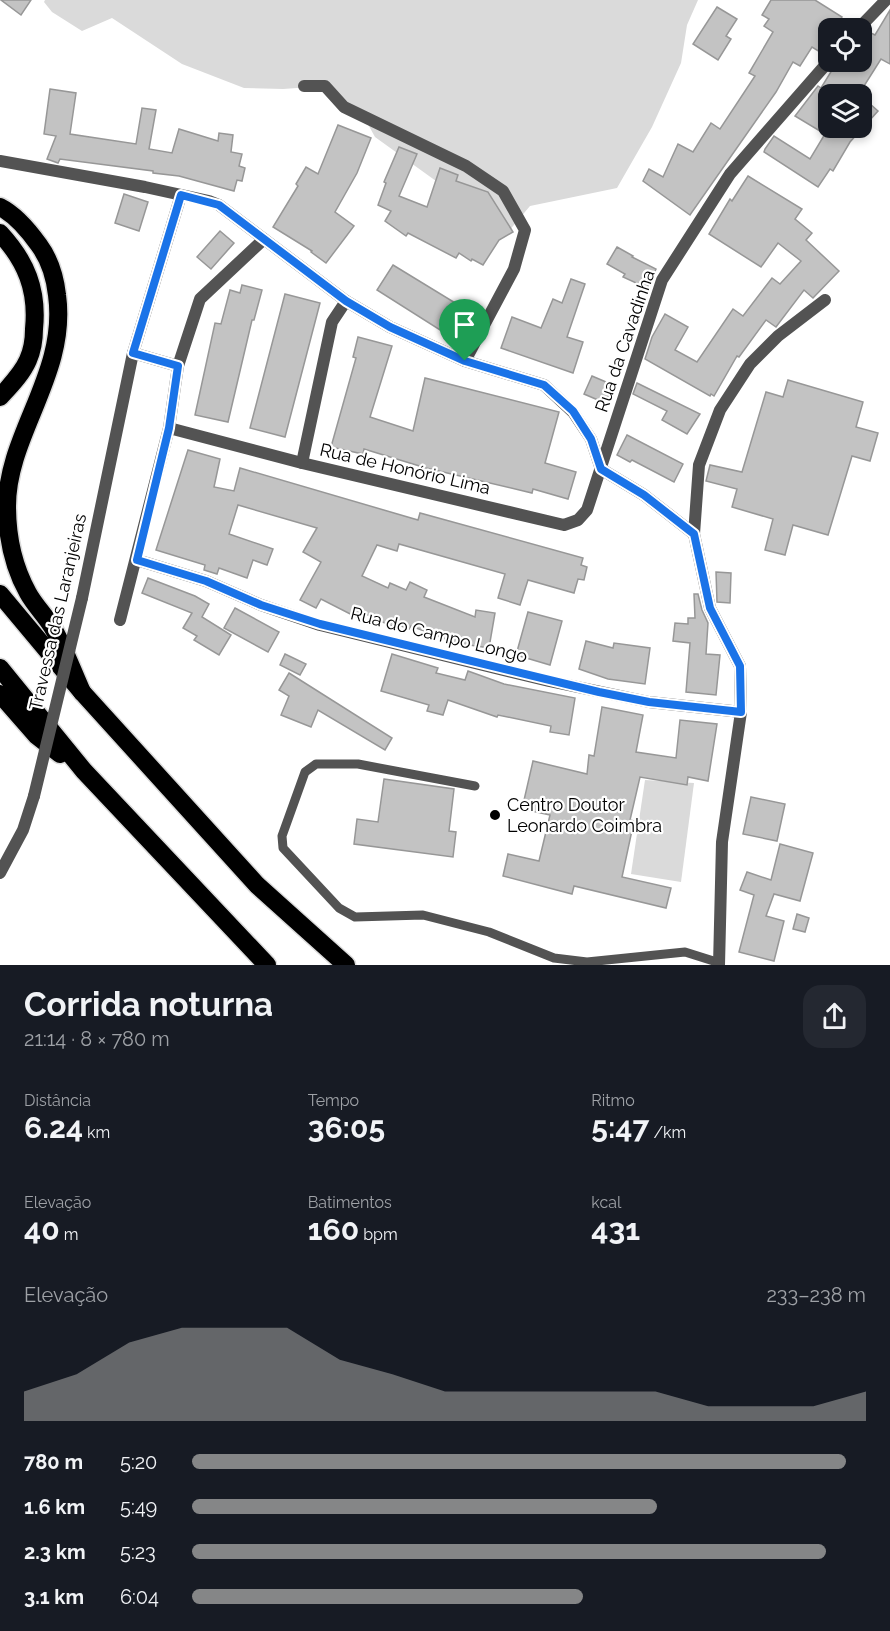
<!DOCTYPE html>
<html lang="pt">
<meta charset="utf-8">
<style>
:root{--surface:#171b24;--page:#242831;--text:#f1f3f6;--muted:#9ea1a6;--accent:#858687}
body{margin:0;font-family:Raleway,sans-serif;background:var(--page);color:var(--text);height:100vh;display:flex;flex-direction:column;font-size:22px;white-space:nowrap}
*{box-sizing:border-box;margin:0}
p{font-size:20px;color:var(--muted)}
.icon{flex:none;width:33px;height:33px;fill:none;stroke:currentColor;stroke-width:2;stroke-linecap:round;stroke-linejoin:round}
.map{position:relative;height:965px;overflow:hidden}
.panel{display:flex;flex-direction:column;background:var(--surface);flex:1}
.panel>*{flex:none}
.buttons{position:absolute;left:818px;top:18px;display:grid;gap:12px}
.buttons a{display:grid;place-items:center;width:54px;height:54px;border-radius:12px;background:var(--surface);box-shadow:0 3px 9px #0003;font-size:30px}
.pin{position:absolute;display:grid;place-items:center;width:51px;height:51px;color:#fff;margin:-62px -26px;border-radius:50% 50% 50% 0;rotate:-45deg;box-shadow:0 0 6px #0007}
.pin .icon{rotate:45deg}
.round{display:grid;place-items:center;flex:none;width:63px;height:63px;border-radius:18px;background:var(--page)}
.overview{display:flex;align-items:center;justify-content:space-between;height:102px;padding:0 24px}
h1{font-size:33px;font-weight:700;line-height:45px}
.metrics{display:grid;grid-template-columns:repeat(3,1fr);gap:9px;height:102px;padding:6px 24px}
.metrics div{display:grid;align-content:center}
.metrics b{font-size:30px;font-weight:700}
.metrics small{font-size:16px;font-weight:400}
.metrics p{font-size:16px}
.chart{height:168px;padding:12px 24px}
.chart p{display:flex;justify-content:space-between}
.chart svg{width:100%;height:108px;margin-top:6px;fill:var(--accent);opacity:.7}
ul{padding:0 24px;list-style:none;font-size:20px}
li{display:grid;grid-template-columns:96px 72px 1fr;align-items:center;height:45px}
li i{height:15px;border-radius:8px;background:var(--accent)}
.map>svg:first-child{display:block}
.green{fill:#dadada}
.building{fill:#c3c3c3;stroke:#979797;stroke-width:1.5}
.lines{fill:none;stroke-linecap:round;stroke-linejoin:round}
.highway-casing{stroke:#dbdbdb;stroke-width:21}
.lane{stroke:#535353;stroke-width:9}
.street{stroke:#535353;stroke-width:12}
.highway{stroke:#000;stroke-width:18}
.street-bridge{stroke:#535353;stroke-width:12}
.route-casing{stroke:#fff;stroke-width:12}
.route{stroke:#1a73e8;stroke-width:8}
.poi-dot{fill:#000;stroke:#fff;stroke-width:2}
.labels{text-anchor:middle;stroke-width:4.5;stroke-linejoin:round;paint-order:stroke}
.street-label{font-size:18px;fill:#000;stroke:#fff}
.poi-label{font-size:18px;fill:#000;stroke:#fff;text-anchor:start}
</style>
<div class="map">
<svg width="890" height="965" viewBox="0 0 890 965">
<rect width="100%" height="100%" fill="#fff"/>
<g class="green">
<polygon points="45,0 698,0 687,25 681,63 652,127 617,188 530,206 503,238 472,207 375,137 364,117 325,86 283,89 244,88 182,64 112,18 82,31 52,12 44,2"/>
<polygon points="645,780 694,783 681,882 631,874"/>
</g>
<g class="building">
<polygon points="1,0 31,0 21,15"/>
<polygon points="771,0 815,0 842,17 835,28 828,28 828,39 820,52 812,47 800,66 793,62 776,92 690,215 643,181 649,169 663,177 678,144 693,152 711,123 720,129 755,76 749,73 773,32 764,26 769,19 762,15"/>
<polygon points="717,7 737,19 726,36 731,39 718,60 693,44"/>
<polygon points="890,10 890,64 881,59 859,94 828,94 828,129 861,128 861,96 878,111 850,142 833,171 830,169 818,187 764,152 765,149 774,136 810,159 825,134 795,116 818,86 821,88 837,62 861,62 861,49 871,33 875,35"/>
<polygon points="50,89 76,93 70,134 136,144 142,108 156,110 149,149 172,153 179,129 218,141 219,133 233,135 231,152 242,154 239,166 245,168 242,181 237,180 234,191 179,176 153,173 153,171 60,159 58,163 47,159 56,136 44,134"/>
<polygon points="338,125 371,138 357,173 335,212 354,226 326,263 311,252 312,251 273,227 298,186 296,184 306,167 318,174"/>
<polygon points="399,147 417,154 399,196 427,207 440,168 458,175 456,181 488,192 513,232 499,240 483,265 472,259 471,261 459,253 456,258 408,233 406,236 385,221 391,211 378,205 386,183 384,182"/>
<polygon points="748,176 802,209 795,219 812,233 806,240 839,271 813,298 804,290 776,327 766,320 739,357 737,356 714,396 711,394 710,396 645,359 652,337 665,314 688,327 675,350 697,362 733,309 743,316 772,278 780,284 801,261 778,243 761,267 709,234 730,199 732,201"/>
<polygon points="124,194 148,202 139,231 115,223"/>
<polygon points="220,231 234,243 211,269 197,257"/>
<polygon points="617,247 633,256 632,257 656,269 647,288 623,277 625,274 607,264"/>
<polygon points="393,265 475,315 459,342 377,290"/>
<polygon points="571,279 585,284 567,337 583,342 573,373 501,348 512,317 541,328 553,299 562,303"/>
<polygon points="242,285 262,290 254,320 252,320 228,422 195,415 215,323 221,324 230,290 240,293"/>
<polygon points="285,294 320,303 285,437 250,428"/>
<polygon points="358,337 392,346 370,417 413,431 425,378 559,412 545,463 576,472 568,499 533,489 532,493 426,468 364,449 363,454 331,447 356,358 353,357"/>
<polygon points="592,376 613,385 605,403 584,394"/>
<polygon points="788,380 863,402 856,427 878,433 870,461 852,456 828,535 793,525 785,555 765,550 773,519 732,507 737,489 706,481 710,465 742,472 766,392 783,397"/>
<polygon points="637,383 700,414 687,434 662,420 667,411 633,394"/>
<polygon points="627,435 683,464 674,482 632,460 630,462 617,455"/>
<polygon points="188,450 220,459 214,487 234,491 240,468 418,520 420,513 583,558 581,565 587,567 584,580 578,579 574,593 528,580 520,605 498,598 505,574 399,544 397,551 377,545 362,576 388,588 390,583 406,590 410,582 427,590 424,597 475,617 476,610 495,613 489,648 456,643 411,626 409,629 394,623 393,627 366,614 362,620 321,599 316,608 300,600 321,562 303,552 317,528 238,505 229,534 273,549 267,565 253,560 247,578 219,568 217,574 204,570 205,565 156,550"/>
<polygon points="716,572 731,573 730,603 717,602"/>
<polygon points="148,578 195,596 209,604 202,617 231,635 219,655 194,640 197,636 183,628 192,613 142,593"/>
<polygon points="694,594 698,594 702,610 708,623 706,654 720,655 716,695 686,692 690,643 673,641 675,623 688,624 688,618 695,618"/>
<polygon points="235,608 279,632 268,652 224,628"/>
<polygon points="528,612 562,621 550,665 516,655"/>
<polygon points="586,641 613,648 614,643 650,648 645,684 608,679 579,669"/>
<polygon points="285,654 306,664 300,675 280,665"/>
<polygon points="392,654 438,668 436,673 465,680 468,671 504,684 575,698 569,735 550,732 551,726 498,715 497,717 448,700 443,715 427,711 429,705 381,691"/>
<polygon points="289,673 392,738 385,750 318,710 311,727 281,715 289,696 279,690"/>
<polygon points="602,707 643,715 636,752 676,758 680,720 717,724 708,781 688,777 687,785 640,777 630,820 634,821 622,877 671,888 666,908 574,886 572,894 503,876 508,854 539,861 550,815 522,809 533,761 587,774 589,755 594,756"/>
<polygon points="384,779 454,789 449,831 456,832 453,857 354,844 357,819 378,822"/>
<polygon points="751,797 785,804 777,841 743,834"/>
<polygon points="780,844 813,853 800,901 774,894 766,916 784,921 774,961 739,952 754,895 740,890 747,872 771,880"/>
<polygon points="797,914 809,918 805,932 793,929"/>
</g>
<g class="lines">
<defs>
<g id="highway">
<path d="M0,207C16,215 29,231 39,245C50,260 55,277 57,295C68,374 7,434 7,506C7,536 13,566 28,593C35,606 47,617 54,630C65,650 73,672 82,692"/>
<path d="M0,233C26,261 38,290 34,329C34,338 32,351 28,360C22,374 10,386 0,397"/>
<polyline points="0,594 82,692 257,885 346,965"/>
<polyline points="0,668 84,771 267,965"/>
<polyline points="0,694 37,736 60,754"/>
</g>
</defs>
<use href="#highway" class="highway-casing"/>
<polyline class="lane" points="475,786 358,764 316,764 305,772 282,836 283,848 339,908 355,917 423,915 489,932 554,958 587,962 685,952 720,963"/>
<g class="street">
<polyline points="859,28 886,0"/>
<polyline points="304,86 325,86 344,107 466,166 503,191 525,230 514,269 465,361"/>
<polyline points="0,161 145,187 209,201 219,205 346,301 390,327 465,361 544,385 573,412 591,439 601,469 644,495 694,534"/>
<polyline points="133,353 178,366 200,299 264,239"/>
<polyline points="169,428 302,463 564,525 578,520 587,510 662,280 730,174 828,62"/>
<polyline points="302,463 332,322 346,301"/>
<polyline points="137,560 206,581 261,605 320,625 549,681 649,702 741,712"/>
<polyline points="82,598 133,353 181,195"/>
<polyline points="120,620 169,428 178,366"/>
<polyline points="0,873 23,830 34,796"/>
<polyline points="719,965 722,842 741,712 740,666 710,608 694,534 699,465 720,410 750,364 778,336 825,300"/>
</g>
<use href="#highway" class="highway"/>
<polyline class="street-bridge" points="34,796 82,598"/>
</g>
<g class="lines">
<defs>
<polygon id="route" points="181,195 219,205 346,301 390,327 465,361 544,385 573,411 591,439 601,469 644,495 694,534 710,608 740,666 741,712 649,702 599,692 320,624 261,605 206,581 137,560 169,428 178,366 133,353"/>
</defs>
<use href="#route" class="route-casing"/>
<use href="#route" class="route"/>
</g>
<circle class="poi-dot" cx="495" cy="815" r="6"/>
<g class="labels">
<g class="street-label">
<text transform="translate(625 341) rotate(-71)" y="6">Rua da Cavadinha</text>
<text transform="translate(405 469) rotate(13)" y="6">Rua de Honório Lima</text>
<text transform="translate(58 612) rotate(-77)" y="6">Travessa das Laranjeiras</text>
<text transform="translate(439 635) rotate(14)" y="6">Rua do Campo Longo</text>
</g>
<g class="poi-label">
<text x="507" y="811">Centro Doutor<tspan x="507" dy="21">Leonardo Coimbra</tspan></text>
</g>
</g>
</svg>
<div class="buttons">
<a><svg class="icon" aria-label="locate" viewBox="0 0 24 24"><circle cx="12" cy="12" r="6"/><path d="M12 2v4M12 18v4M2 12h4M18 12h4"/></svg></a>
<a><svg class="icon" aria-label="layers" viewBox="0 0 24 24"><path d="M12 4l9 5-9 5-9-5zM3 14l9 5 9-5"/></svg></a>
</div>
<div class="pin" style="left:465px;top:361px;background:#1e9e55"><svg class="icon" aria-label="arrive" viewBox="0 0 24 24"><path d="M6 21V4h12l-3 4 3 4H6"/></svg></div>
</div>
<section class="panel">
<div class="overview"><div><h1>Corrida noturna</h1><p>21:14 · 8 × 780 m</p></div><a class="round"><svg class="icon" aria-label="share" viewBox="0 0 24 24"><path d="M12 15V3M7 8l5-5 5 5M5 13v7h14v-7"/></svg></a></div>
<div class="metrics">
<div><p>Distância</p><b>6.24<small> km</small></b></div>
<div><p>Tempo</p><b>36:05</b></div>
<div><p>Ritmo</p><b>5:47<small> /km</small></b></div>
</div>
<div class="metrics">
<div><p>Elevação</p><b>40<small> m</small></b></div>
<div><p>Batimentos</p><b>160<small> bpm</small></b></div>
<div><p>kcal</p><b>431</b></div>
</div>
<div class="chart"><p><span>Elevação</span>233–238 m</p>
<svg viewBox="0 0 160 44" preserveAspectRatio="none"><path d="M0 44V32L10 25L20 12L30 6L40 6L50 6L60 19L70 25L80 32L90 32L100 32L110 32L120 32L130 38L140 38L150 38L160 32V44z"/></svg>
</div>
<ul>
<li><b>780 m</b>5:20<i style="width:97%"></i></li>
<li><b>1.6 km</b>5:49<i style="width:69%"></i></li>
<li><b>2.3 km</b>5:23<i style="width:94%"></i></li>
<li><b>3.1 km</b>6:04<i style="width:58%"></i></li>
</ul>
</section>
